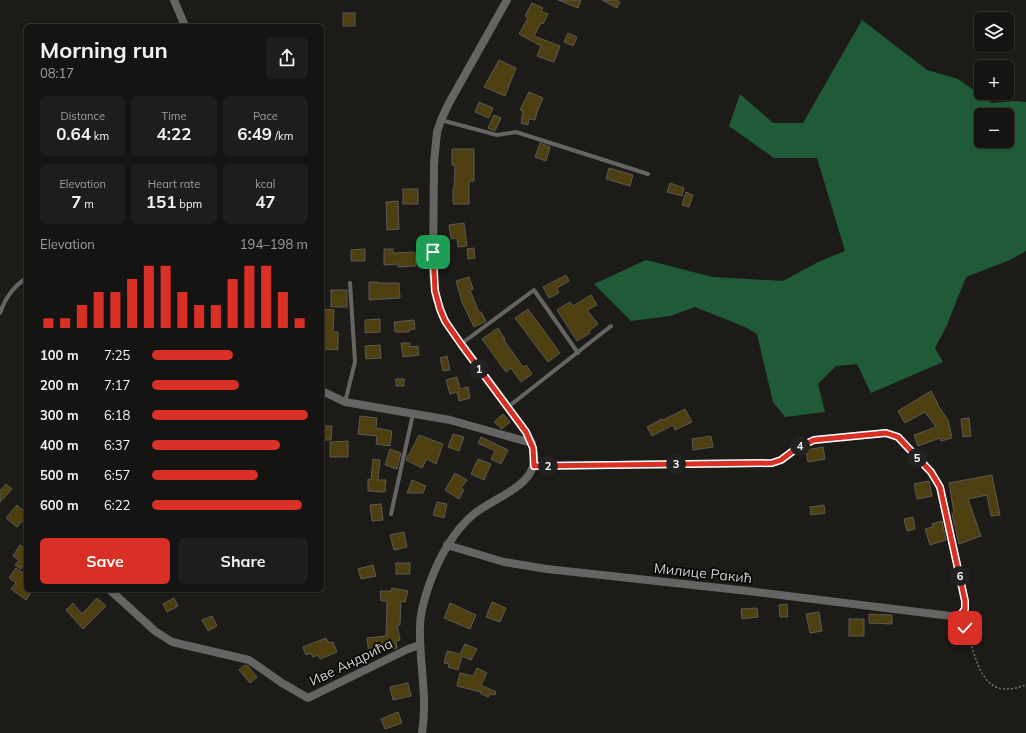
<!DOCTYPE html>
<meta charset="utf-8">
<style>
:root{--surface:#151412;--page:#1e1d1b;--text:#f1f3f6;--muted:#9d9e9f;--line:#343332;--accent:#d93025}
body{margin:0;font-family:Mulish,sans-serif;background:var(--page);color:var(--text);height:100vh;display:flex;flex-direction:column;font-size:15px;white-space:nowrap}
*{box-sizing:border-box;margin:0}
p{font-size:13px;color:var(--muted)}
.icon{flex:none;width:22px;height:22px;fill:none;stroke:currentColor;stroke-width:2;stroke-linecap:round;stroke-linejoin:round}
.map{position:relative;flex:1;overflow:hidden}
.side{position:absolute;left:24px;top:24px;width:300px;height:568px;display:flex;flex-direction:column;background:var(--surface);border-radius:6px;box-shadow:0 1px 3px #0004,0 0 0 1px var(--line)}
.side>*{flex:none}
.controls{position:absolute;left:974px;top:12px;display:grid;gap:8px}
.controls a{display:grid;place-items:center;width:40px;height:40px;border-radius:6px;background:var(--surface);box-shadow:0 1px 3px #0004,0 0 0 1px var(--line);font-size:20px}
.pin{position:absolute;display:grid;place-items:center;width:34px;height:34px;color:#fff;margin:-17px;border-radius:8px;box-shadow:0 2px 6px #0006}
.km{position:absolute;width:20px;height:20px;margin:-10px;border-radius:50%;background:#222;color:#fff;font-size:11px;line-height:20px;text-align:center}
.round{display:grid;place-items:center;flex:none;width:42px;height:42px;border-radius:6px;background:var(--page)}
.headline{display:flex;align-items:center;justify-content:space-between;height:68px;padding:0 16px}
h1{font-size:22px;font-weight:700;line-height:30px}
.metrics{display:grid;grid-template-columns:repeat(3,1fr);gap:6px;height:68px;padding:4px 16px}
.metrics div{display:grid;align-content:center;border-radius:6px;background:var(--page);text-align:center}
.metrics b{font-size:17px;font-weight:700}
.metrics small{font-size:11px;font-weight:400}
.metrics p{font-size:11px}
.chart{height:112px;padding:8px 16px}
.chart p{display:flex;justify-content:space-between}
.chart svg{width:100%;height:72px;margin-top:4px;stroke:var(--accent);stroke-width:6}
.button{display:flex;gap:8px;margin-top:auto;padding:8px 16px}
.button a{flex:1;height:46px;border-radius:6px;background:var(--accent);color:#fff;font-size:16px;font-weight:700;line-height:46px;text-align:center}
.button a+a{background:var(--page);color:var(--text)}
ul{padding:0 16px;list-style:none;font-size:13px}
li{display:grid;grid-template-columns:64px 48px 1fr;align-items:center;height:30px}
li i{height:10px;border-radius:5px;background:var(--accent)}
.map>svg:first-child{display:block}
.forest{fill:#1f5b36;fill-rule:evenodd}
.building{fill:#4d3f10;stroke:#5a5956}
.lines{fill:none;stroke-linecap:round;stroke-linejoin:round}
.path{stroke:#757472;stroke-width:1.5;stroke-dasharray:2 2;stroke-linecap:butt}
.service{stroke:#656463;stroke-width:4}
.minor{stroke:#656463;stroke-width:8}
.tertiary{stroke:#656463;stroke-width:8}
.route-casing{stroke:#fff;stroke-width:8}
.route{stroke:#d93025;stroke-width:5}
.labels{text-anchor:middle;stroke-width:3.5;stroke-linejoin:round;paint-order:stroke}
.street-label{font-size:14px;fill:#d3d2d0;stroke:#060605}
</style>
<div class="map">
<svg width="1026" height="733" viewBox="0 0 1026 733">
<rect width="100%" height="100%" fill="#1c1b18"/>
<path class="forest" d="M862,20L927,70L958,79L992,103L1014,101L1026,102V251L1010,260L966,277L947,325L935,348L943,362L871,393L857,364L836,366L818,384L825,412L785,417L773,402L757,334L745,327L695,307L670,316L631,321L594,284L646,260L713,277L783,281L818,262L845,251L817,158H774L729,126L740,94L773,123H803ZM981,115H1007V141H981Z"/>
<g class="building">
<polygon points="558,0 581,0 578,8"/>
<polygon points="602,0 616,0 620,2 617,8"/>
<polygon points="532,3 543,8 541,11 548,14 543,24 541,23 534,36 560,46 554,62 537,56 541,46 519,34 528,18 525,16"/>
<rect x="343" y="13" width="12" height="13"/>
<polygon points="568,33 577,37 573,46 564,42"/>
<polygon points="499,60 516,68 505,96 484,87"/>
<polygon points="529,92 543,98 537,112 535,120 529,119 528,125 521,123 523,111 520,110"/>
<polygon points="479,102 493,108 489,118 475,112"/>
<polygon points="494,115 501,118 495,131 488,128"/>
<polygon points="540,143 550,147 546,161 535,157"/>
<polygon points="452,149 474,149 474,181 469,181 469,204 453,204 453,188 454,188 455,165 452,165"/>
<polygon points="609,168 633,175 630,186 606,179"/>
<polygon points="670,183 684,188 682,196 667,192"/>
<rect x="403" y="189" width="15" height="15"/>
<polygon points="686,192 693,195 689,207 682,205"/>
<polygon points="398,201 399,229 387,230 386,202"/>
<polygon points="464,223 467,246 458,247 457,238 451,239 449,225"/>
<polygon points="474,248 475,258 468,259 467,249"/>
<polygon points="365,249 365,261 351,261 351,250"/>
<polygon points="384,249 393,249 393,253 415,252 416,266 398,267 398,264 384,265"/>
<polygon points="566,275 569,281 557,288 559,293 549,298 543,287"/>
<polygon points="469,277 473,289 470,290 479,312 481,312 486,321 474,327 462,302 456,281"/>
<polygon points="369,282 378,282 378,283 399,283 400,298 369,300"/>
<rect x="331" y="290" width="16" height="17"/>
<polygon points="591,295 597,305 587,310 598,324 589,331 590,333 577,341 557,310 570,302 573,306"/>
<polygon points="322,309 334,310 333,332 338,332 338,350 323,349 324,327 322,326"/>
<polygon points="528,309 560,353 548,362 515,318"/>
<polygon points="380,319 380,332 365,333 365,320"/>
<polygon points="414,320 415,329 409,330 409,332 395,332 394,322"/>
<polygon points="498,328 505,339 504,340 523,367 526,365 532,374 521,382 511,368 506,372 482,339"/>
<polygon points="401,343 410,343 410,347 418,346 419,355 403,357"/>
<polygon points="380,345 381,358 366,359 365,346"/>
<polygon points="447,356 450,370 443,371 440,358"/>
<polygon points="457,377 460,389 468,387 470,398 459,401 457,392 450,394 446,380"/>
<rect x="396" y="379" width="8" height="7"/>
<polygon points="931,391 938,404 937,404 948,420 952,438 941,441 940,438 918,446 914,435 936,427 925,412 905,423 898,411"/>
<polygon points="685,409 692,422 675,430 673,425 652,436 647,427 662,419 663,420"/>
<polygon points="503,414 510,422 502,429 494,422"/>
<polygon points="360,416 377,418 376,428 392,431 390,446 376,444 377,436 358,434"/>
<polygon points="969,418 971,436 963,437 961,419"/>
<polygon points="324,426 332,426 331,440 323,440"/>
<polygon points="453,434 464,437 459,451 448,447"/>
<polygon points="419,435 443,444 436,464 427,459 422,468 406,460 408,455 409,455"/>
<polygon points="711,436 713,447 693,450 692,439"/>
<polygon points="481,437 508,450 501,464 491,459 495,451 478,443"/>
<polygon points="348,441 348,457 330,457 330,442"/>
<polygon points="823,447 825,459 808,462 806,450"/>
<polygon points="390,449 401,453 397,469 385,465"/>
<polygon points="373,459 380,460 378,480 386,480 385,492 368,491 368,479 371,480"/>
<polygon points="478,459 491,464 484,480 471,474"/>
<polygon points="455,473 467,480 461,488 464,490 459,499 445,490"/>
<polygon points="992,475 1000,515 991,516 987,495 968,499 981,536 959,544 952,514 954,513 949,483"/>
<polygon points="412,480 426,486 423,493 407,493"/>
<polygon points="929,481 932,496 917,499 914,484"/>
<polygon points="6,484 12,489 0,502 0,491"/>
<polygon points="437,502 447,504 444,518 433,515"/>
<polygon points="381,504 383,520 372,521 370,505"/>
<polygon points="17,505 26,513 26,517 17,527 6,518"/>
<polygon points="824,505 825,513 811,515 810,507"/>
<polygon points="913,517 915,529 907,531 904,519"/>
<polygon points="942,521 946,540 930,545 925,529 933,527 932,524"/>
<polygon points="404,532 407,547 394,550 390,535"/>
<polygon points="20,545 25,548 26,547 26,564 24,563 21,569 15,565 19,560 13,556"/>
<rect x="396" y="563" width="14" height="11"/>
<polygon points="373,565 376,576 361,579 358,569"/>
<polygon points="16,568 26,575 26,590 33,590 26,600 11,589 16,583 9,578"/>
<polygon points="392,588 408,591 405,602 401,601 400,625 397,625 400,640 396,641 397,648 369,654 367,638 386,636 387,601 381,601 380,591 391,591"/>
<polygon points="97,598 106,606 83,629 66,610 73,603 82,614"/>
<polygon points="174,598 178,606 167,612 163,604"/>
<polygon points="492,602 506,608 500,622 486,617"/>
<polygon points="450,603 476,615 470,629 444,618"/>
<polygon points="787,604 788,617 780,617 779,605"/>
<polygon points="757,608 758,617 742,619 741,609"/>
<polygon points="819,612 822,631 810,633 806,614"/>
<polygon points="869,614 892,615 892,624 869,623"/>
<polygon points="212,616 217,626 208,631 202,620"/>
<rect x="849" y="619" width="15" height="17"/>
<polygon points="326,638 329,643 333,642 337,652 320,659 318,655 313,657 311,653 306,655 303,647"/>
<polygon points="465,644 477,649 471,660 462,656 458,670 448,667 449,664 444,663 447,651 460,654"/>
<polygon points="245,665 248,666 257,677 250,683 239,670"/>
<polygon points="477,668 487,673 481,685 496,692 495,695 490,694 488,697 480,693 481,692 457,686 460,673 473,676"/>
<polygon points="408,683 411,696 393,700 390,687"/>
<polygon points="398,712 402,723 385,729 381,719"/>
</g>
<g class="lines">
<path class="path" d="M963,624C975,644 976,691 1008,689C1014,689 1020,687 1026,685"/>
<g class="service">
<polyline points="441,120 497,135 516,132 648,174"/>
<path d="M0,313C5,298 13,287 26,278"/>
<polyline points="461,344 534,290 578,353"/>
<polyline points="345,402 355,362 350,283"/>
<polyline points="508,407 611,326"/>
<polyline points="391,514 413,414"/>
</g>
<g class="minor">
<polyline points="447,545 504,562 547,569 748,591 959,617 965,609 965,601 940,487 931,472 898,437 886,433 814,440 797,448 781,460 772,463 534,466"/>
<polyline points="110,590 155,631 172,642 249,660 282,683 308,698 408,649 420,645"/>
</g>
<g class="tertiary">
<polyline points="174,0 185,26"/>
<polyline points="322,391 345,402 450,420 532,443"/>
<path d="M422,733C428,696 419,664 420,627C420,604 435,565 448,545C455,533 464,522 475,513C505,491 554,480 526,432L449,327L442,315L436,296L433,272L434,163L437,132L441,120L449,103L507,0"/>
</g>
</g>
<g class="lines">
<defs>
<polyline id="route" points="433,252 435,291 440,309 445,321 461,344 526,432 533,448 534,466 772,463 781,460 797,448 814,440 886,433 898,437 931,472 940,487 965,601 965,609 959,617 965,628"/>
</defs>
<use href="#route" class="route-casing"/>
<use href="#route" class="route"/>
</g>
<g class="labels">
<g class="street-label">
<text transform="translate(703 573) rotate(6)" y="5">Милице Ракић</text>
<text transform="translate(351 662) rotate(-26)" y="5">Иве Андрића</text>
</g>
</g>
</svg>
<div class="controls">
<a><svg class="icon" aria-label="layers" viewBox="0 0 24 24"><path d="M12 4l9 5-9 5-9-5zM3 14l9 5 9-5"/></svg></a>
<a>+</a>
<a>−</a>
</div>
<div class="pin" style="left:433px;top:252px;background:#1e9e55"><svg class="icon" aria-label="arrive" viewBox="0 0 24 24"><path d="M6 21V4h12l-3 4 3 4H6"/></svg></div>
<div class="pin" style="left:965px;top:628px;background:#d93025"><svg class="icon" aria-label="check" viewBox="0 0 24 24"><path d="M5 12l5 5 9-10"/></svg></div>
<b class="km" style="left:479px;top:369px">1</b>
<b class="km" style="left:548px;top:466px">2</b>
<b class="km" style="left:676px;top:464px">3</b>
<b class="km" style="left:800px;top:446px">4</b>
<b class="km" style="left:917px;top:458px">5</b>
<b class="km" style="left:960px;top:576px">6</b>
<section class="side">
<div class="headline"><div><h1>Morning run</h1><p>08:17</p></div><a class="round"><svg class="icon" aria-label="share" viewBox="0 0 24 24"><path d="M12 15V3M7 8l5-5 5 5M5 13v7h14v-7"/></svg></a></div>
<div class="metrics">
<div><p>Distance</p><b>0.64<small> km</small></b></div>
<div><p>Time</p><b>4:22</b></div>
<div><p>Pace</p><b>6:49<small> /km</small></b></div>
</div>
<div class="metrics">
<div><p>Elevation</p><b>7<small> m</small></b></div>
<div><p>Heart rate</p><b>151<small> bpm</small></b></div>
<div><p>kcal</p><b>47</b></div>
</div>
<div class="chart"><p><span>Elevation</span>194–198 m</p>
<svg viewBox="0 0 160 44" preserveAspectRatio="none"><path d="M5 44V38M15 44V38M25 44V30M35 44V22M45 44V22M55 44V14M65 44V6M75 44V6M85 44V22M95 44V30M105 44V30M115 44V14M125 44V6M135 44V6M145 44V22M155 44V38"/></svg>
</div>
<ul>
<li><b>100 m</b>7:25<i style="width:52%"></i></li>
<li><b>200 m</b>7:17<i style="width:56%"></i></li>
<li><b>300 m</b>6:18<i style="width:100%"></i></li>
<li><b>400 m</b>6:37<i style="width:82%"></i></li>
<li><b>500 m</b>6:57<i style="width:68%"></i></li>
<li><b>600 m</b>6:22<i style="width:96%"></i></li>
</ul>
<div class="button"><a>Save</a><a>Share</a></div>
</section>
</div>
